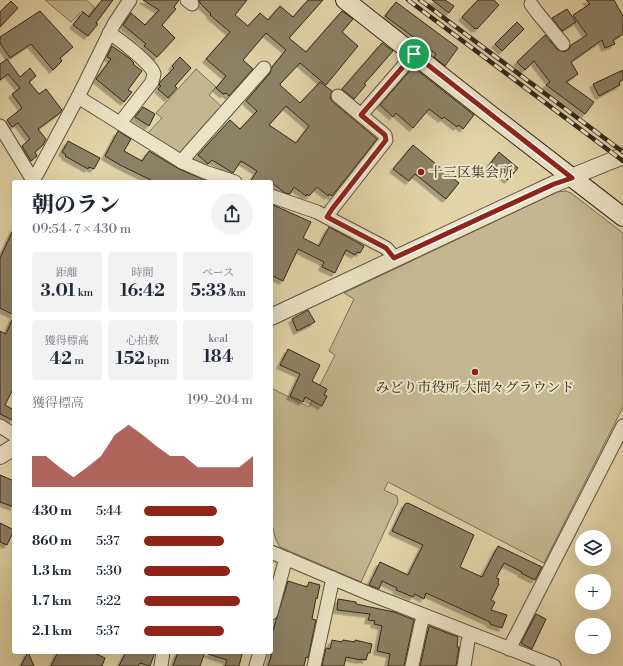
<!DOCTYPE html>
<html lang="ja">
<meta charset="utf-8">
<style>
:root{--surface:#fff;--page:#f2f2f3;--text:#1f2937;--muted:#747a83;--accent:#8f2418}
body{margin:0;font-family:"Libre Bodoni","Noto Serif JP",serif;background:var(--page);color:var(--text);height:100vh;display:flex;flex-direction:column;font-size:15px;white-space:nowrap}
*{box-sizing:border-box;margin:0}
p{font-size:13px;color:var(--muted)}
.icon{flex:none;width:22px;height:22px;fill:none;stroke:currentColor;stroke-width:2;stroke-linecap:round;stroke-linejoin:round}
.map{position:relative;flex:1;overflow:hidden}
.side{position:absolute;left:12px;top:180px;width:261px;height:474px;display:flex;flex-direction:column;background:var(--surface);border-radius:4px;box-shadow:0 4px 16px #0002}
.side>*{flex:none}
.buttons{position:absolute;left:575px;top:530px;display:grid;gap:8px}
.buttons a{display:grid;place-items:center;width:36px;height:36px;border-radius:50%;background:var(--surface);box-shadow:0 4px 16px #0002;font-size:20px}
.pin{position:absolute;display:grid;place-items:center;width:34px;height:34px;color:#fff;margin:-17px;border:2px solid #fff;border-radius:50%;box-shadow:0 1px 4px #0007}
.round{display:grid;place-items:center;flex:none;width:42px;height:42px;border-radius:21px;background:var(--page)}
.headline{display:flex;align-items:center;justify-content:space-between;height:68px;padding:0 20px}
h1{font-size:22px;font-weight:800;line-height:30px}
.metrics{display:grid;grid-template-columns:repeat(3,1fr);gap:6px;height:68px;padding:4px 20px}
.metrics div{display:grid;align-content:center;border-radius:4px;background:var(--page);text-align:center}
.metrics b{font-size:17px;font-weight:800}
.metrics small{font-size:11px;font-weight:400}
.metrics p{font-size:11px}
.chart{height:112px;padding:8px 20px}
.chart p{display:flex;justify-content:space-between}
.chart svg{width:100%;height:72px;margin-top:4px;fill:var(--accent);opacity:.7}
ul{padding:0 20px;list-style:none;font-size:13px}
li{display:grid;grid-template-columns:64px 48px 1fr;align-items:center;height:30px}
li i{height:10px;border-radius:5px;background:var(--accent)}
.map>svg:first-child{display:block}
.green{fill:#c4b790;stroke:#7a6f56}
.building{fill:#8d8165;stroke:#31271d;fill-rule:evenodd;filter:url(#shadow)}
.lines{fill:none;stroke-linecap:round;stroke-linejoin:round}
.minor-casing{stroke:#5d5240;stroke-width:15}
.tertiary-casing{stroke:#5d5240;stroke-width:18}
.secondary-casing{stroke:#31271d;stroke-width:20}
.minor{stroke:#ece3c6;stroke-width:13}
.tertiary{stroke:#ece3c6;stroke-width:16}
.secondary{stroke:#ece3c6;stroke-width:18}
.rail-casing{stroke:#31271d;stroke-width:4.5}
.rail{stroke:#ece3c6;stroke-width:3;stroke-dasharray:9;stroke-linecap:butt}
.route-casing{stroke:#fff;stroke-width:8}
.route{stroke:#8f2418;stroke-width:5}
.poi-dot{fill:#8f2418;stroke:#ece3c6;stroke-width:1.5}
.labels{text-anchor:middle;stroke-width:4;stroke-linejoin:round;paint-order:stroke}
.poi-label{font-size:14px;fill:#31271d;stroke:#ece3c6;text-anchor:start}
</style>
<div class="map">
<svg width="623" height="666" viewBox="0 0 623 666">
<defs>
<filter id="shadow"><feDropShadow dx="-3.5" dy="3.5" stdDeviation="0" flood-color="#0004"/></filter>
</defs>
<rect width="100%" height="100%" fill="#e2d4a8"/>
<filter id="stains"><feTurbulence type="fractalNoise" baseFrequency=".005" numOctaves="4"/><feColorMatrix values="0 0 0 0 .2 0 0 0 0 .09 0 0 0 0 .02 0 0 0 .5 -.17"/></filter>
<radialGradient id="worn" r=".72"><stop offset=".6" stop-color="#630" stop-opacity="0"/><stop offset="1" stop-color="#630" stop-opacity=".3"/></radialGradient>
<g class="green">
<polygon points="45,0 86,0 95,8 88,16 82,11 71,22"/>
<polygon points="196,69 216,87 209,95 224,109 180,155 146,135 162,118 156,113"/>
<polygon points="566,191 571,193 623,233 623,407 544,563 388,482 384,490 397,496 398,502 361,582 280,547 276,540 271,521 271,388 309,407 335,355 329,351 354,299 344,293 557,192"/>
</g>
<g class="building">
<polygon points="102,0 113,0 96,23 98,24 88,36 73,25 83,12 89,17"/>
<polygon points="143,0 179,0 174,7 176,9 162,25 175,38 157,57 144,46 146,44 123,25 131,13 145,25 159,10"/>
<path d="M199,0H247L235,15L248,26L260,13L268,20L280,6L293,17L308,0H323L289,38L306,52L342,11L353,19L342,32L358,46L326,85L300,63L280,84V85L300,103L320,82L332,91L330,98L333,102L377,139L332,196L329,194L328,196L317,187L309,196L307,194L306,196L294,187L290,194L285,193L271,182H250L257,171L241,161L233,173L212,160L208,164L198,155L230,120L240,129L257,111L246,101L270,73L272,67L286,50L266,33L243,60L253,69L229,96L226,93L223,94L216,88L226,76L206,59L230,32L210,15L211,14L200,3ZM286,106L309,126L296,143L269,125Z"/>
<polygon points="432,0 445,0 454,6 449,13"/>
<polygon points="478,0 494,0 499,5 477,29 476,28 475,29 462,17"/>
<polygon points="586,0 614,0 623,16 623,34 613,40 615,44 605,48 602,40 571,62 578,74 566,82 594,102 585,114 546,85 550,82 534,61 525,70 517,62 545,35 557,49 564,52 568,50 571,45 587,35 573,15 590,4"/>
<polygon points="11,1 18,8 0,27 0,12"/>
<polygon points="396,2 458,48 445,66 434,57 436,54 385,16"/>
<polygon points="567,9 576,22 562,31 552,18"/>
<polygon points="40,11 73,47 60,58 62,61 53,70 31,44 10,58 0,43 0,37"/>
<polygon points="517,22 524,29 502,51 495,44"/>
<polygon points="382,43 393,51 364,84 366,85 354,99 342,89"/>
<polygon points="112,46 129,58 134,63 133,64 142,71 128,90 132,92 124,102 96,79 111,59 107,57"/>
<polygon points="180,57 191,68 175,86 177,88 168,98 158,89 161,86 159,85 160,82 174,68 172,66"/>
<polygon points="7,59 20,77 30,68 36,76 29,82 39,94 46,89 62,110 60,113 38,129 46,139 43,145 35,152 37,156 31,161 22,146 30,139 18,123 12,127 7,120 22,108 12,94 20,88 8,74 0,80 0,64"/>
<polygon points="413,67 474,115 463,129 459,125 457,127 444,117 442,119 429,109 413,128 396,113 393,117 380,105"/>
<polygon points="623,70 623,80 619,82 620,85 599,96 593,84"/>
<polygon points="143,107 155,114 149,126 135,117"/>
<polygon points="118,131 131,139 124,151 142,161 149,151 179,169 210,182 155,182 120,165 105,156"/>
<polygon points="68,141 100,158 94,169 89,167 88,169 65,156 66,155 62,152"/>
<polygon points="413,145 459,183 446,199 415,174 409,181 393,169"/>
<polygon points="499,152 518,168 508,180 489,165"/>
<polygon points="271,204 311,222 303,238 319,246 329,227 364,246 360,253 357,252 355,255 346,250 335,273 322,267 324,262 298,249 283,281 271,275"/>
<polygon points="14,228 14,315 0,308 0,258"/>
<polygon points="308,310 315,322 297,331 292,319"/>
<polygon points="14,315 14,387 5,405 14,410 14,421 0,414 0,331 6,334"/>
<polygon points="288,349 320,365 312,381 327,389 324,395 327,396 322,406 305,397 303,402 290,396 300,374 280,365"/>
<polygon points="0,475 14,481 14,507 0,502"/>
<polygon points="408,503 474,535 460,567 482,577 498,546 542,567 535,580 521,573 522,572 504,563 496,578 499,579 498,583 499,584 491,600 495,602 491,610 507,615 502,628 490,624 490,622 426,593 424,599 415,594 413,597 396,590 397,588 382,581 379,589 369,585 380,562 408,575 423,545 392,531 405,504"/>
<polygon points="0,523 14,530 7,545 0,542"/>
<polygon points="288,581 307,587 309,582 320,585 317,599 316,598 312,619 316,620 308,658 306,657 304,666 268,666 271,657 271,637"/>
<polygon points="338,599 356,602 356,604 394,612 414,620 404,666 388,666 390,654 377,651 382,626 374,624 375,621 368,620 370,614 337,610"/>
<polygon points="536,614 546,619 532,649 521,643"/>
<polygon points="429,626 458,637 457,647 459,647 456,666 420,666"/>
<polygon points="332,640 342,642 343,640 355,642 355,640 372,644 370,653 368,653 366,660 361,659 361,660 346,657 344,666 322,666 326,648 330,649"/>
<polygon points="28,652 34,666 21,666"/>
<polygon points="58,652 92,652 105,658 102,666 51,666"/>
<polygon points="126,652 155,652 150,666 140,663 138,666 119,666"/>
<polygon points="178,652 205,652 200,666 173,666"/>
<polygon points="208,652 235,652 242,654 239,666 225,666 227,660 208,654"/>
</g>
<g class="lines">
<defs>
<g id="minor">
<polyline points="187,0 192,4"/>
<polyline points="531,4 536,11 563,44"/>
<path d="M109,33C119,39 152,64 154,74L152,82L120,123"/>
<polyline points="78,97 182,162 205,172 235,182"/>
<polyline points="361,115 414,54"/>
<polyline points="0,126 34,182"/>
<polyline points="182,162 186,156 264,68"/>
<polyline points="33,180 38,172 78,97 114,24 130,0"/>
<polyline points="271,196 317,212 386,248 389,251 394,258"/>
<polyline points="327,217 332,209 386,140 385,135 338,96"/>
<polyline points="0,426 14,435"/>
<polyline points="271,552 370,594 554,666"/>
<polyline points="271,613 284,565 288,559"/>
<polyline points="509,649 623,426"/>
<polyline points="161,666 163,652"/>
<polyline points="256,666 260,652"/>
<polyline points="314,666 333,578"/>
<polyline points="412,666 421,624 424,616"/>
<polyline points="464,666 468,641 471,634"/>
</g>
<g id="tertiary">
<polyline points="271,317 554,184 623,156"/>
<polyline points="0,456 14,447"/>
</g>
<polyline id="secondary" points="345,0 491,115 623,217"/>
</defs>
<use href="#minor" class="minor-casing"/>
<use href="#tertiary" class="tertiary-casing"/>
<use href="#secondary" class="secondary-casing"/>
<use href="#minor" class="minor"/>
<use href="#tertiary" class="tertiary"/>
<use href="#secondary" class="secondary"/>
<defs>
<g id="rail">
<polyline points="408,0 623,161"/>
<polyline points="420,0 623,152"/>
</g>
</defs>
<use href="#rail" class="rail-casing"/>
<use href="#rail" class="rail"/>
</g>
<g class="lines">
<defs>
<polygon id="route" points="414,54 572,178 554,184 394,258 386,248 327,217 332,209 386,140 385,135 361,115"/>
</defs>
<use href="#route" class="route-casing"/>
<use href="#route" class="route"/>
</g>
<g class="poi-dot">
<circle cx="421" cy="172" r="4"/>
<circle cx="475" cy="372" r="4"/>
</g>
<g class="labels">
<g class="poi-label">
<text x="429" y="177">十三区集会所</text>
<text x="475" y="392" text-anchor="middle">みどり市役所 大間々グラウンド</text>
</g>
</g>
<rect width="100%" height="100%" filter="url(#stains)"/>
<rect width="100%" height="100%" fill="url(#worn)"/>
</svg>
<div class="buttons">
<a><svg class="icon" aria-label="layers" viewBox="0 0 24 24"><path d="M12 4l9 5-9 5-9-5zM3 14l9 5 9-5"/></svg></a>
<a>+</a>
<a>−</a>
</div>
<div class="pin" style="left:414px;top:54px;background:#1e9e55"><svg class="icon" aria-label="arrive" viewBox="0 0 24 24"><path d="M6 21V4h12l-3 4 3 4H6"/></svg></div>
<section class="side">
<div class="headline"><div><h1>朝のラン</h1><p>09:54 · 7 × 430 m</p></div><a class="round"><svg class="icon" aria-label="share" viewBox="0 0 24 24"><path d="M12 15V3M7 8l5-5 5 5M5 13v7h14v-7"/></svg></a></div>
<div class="metrics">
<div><p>距離</p><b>3.01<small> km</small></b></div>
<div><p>時間</p><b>16:42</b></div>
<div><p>ペース</p><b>5:33<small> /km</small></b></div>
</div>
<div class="metrics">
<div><p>獲得標高</p><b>42<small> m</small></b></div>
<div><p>心拍数</p><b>152<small> bpm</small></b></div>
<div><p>kcal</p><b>184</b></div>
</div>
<div class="chart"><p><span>獲得標高</span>199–204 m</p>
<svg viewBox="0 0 160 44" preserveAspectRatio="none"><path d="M0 44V25L10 25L20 32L30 38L40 32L50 25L60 12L70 6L80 12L90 19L100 25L110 25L120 32L130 32L140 32L150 32L160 25V44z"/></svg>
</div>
<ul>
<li><b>430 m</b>5:44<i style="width:67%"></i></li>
<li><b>860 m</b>5:37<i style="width:73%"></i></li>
<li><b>1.3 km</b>5:30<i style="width:79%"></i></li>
<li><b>1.7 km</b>5:22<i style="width:88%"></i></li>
<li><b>2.1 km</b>5:37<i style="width:73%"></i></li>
</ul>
</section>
</div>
